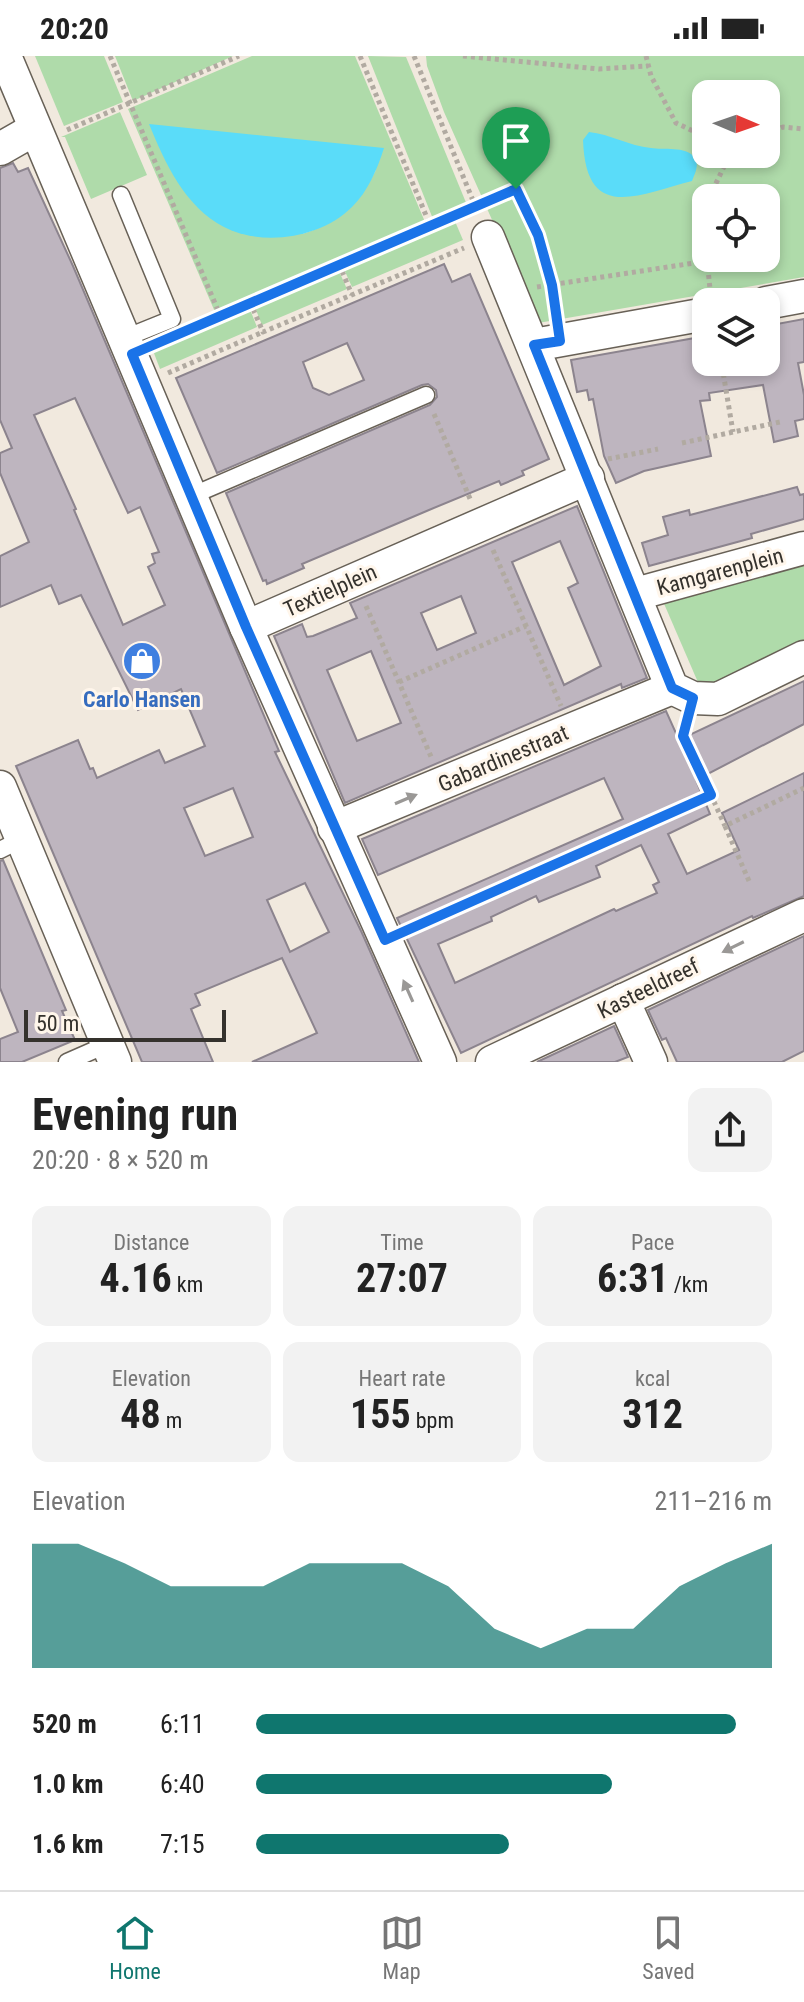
<!DOCTYPE html>
<meta charset="utf-8">
<style>
:root{--surface:#fff;--page:#f2f2f2;--text:#222;--muted:#767676;--line:#e0e0e0;--accent:#0f766e}
body{margin:0;font-family:"Roboto Condensed",sans-serif;background:var(--page);color:var(--text);height:100vh;display:flex;flex-direction:column;font-size:30px;white-space:nowrap}
*{box-sizing:border-box;margin:0}
p{font-size:26px;color:var(--muted)}
.icon{flex:none;width:44px;height:44px;fill:none;stroke:currentColor;stroke-width:2;stroke-linecap:round;stroke-linejoin:round}
.map{position:relative;height:1006px;overflow:hidden}
.drawer{display:flex;flex-direction:column;background:var(--surface);flex:1}
.drawer>*{flex:none}
.needle{width:52px;rotate:92deg}
.buttons{position:absolute;left:692px;top:24px;display:grid;gap:16px}
.buttons a{display:grid;place-items:center;width:88px;height:88px;border-radius:16px;background:var(--surface);box-shadow:0 4px 12px #0003;font-size:40px}
.scale{position:absolute;left:24px;bottom:20px;width:202px;box-sizing:border-box;padding-left:8px;border:4px solid #35322d;border-top:0;font-size:22px;line-height:28px;white-space:nowrap;color:#35322d;-webkit-text-stroke:6px #fff6eb;paint-order:stroke}
.pin{position:absolute;display:grid;place-items:center;width:68px;height:68px;color:#fff;margin:-82px -34px;border-radius:50% 50% 50% 0;rotate:-45deg;box-shadow:0 0 8px #0007}
.pin .icon{rotate:45deg}
.round{display:grid;place-items:center;flex:none;width:84px;height:84px;border-radius:16px;background:var(--page)}
.headline{display:flex;align-items:center;justify-content:space-between;height:136px;padding:0 32px}
h1{font-size:44px;font-weight:700;line-height:60px}
.metrics{display:grid;grid-template-columns:repeat(3,1fr);gap:12px;height:136px;padding:8px 32px}
.metrics div{display:grid;align-content:center;border-radius:16px;background:var(--page);text-align:center}
.metrics b{font-size:40px;font-weight:700}
.metrics small{font-size:22px;font-weight:400}
.metrics p{font-size:22px}
.chart{height:224px;padding:16px 32px}
.chart p{display:flex;justify-content:space-between}
.chart svg{width:100%;height:144px;margin-top:8px;fill:var(--accent);opacity:.7}
ul{padding:0 32px;list-style:none;font-size:26px}
li{display:grid;grid-template-columns:128px 96px 1fr;align-items:center;height:60px}
li i{height:20px;border-radius:10px;background:var(--accent)}
.status{display:flex;justify-content:space-between;align-items:center;height:56px;padding:0 40px;background:var(--surface);direction:ltr}
.status svg{height:22px;fill:currentColor}
.menu{display:flex;justify-content:space-around;align-items:center;height:112px;border-top:2px solid var(--line);background:var(--surface);font-size:22px;color:var(--muted)}
.menu a{display:grid;justify-items:center;gap:4px}
.menu .selected{color:var(--accent)}
.map>svg:first-child{display:block}
.green{fill:#afdbaa;fill-rule:evenodd}
.water{fill:#5adcf9}
.building{fill:#beb5bf;stroke:#8c848e;stroke-width:2;fill-rule:evenodd}
.lines{fill:none;stroke-linecap:round;stroke-linejoin:round}
.lane-casing{stroke:#686157;stroke-width:19}
.street-casing{stroke:#686157;stroke-width:35}
.path{stroke:#b1aaa1;stroke-width:5;stroke-dasharray:4 4;stroke-linecap:butt}
.lane{stroke:#fff;stroke-width:16}
.street{stroke:#fff;stroke-width:32}
.oneway{fill:#9a9896}
.route-casing{stroke:#fff;stroke-width:16}
.route{stroke:#1a73e8;stroke-width:10}
.labels{text-anchor:middle;stroke-width:6;stroke-linejoin:round;paint-order:stroke}
.street-label{font-size:22px;fill:#35322d;stroke:#fff6eb}
.shop-label{font-size:22px;font-weight:bold;fill:#366cbe;stroke:#fff6eb}
</style>
<div class="status"><b>20:20</b><svg viewBox="0 0 49 12"><path d="M0 12V9h3v3zM5 12V6h3v6zM10 12V3h3v9zM15 12V0h3v12zM26 1h20v11H26zM47 4h2v5h-2z"/></svg></div>
<div class="map">
<svg width="804" height="1006" viewBox="0 0 804 1006">
<rect width="100%" height="100%" fill="#f1e9de"/>
<g class="green">
<polygon points="35,0 104,0 123,46 64,70"/>
<polygon points="115,0 233,0 133,45"/>
<path d="M252,0H355L425,166L215,256L128,53ZM376,114C358,149 340,166 302,178Z"/>
<polygon points="368,0 406,1 467,149 433,163"/>
<path d="M426,0H804V221L538,267L444,56L427,10ZM706,38H766V98H706ZM706,142H766V202H706Z"/>
<polygon points="120,56 147,119 91,143 65,81 61,81"/>
<polygon points="454,163 463,184 352,231 343,211"/>
<polygon points="338,213 347,233 262,269 254,249"/>
<polygon points="249,251 257,271 160,313 152,292"/>
<polygon points="804,500 804,591 722,630 700,631 662,543"/>
</g>
<g class="water">
<path d="M149,68L384,92C377,114 368,135 352,151C321,182 263,191 224,171C185,151 165,107 149,68Z"/>
<path d="M589,76C610,78 629,90 651,92C663,94 686,90 694,101C700,109 695,117 692,125C637,139 586,167 583,84Z"/>
</g>
<g class="building">
<path d="M13,107L18,116L28,112L73,210L279,695L275,696L362,877L419,1006H252L317,977L282,902L195,938L200,949L191,953L213,1006H142L16,710L78,684L90,713L93,712L97,722L159,694L165,707L205,690L181,633L138,654L81,539L59,548L51,529L0,551V500L29,486L0,417V397L12,392L0,364V112ZM75,342L128,457L140,451L159,496L152,498L155,507L148,511L165,549L123,569L74,454L76,453L34,359ZM233,732L253,781L205,800L184,752ZM305,827L329,876L290,896L267,844Z"/>
<path d="M444,208L452,226L470,218L549,403L522,415L524,419L501,429L499,425L429,454L302,508L304,512L267,528L266,524L263,525L226,437L430,349L437,341L436,334L428,328L422,329L217,417L176,322ZM347,287L364,324L329,339L313,332L303,306Z"/>
<polygon points="804,263 804,306 798,307 804,339 804,363 795,365 798,380 774,386 763,329 709,337 710,344 700,345 711,400 644,415 616,427 604,400 593,343 589,344 587,334 577,336 571,304 706,280 706,306 766,306 766,270"/>
<polygon points="797,431 800,439 804,438 804,463 751,478 752,482 649,510 642,487 668,479 663,461 689,454 690,459"/>
<path d="M577,450L647,622L622,632L621,628L345,747L274,580L302,568L307,581L313,580L357,562L350,547ZM560,485L578,527L568,532L601,610L564,629L512,506ZM461,540L476,577L437,594L421,557ZM371,595L401,667L357,685L327,614Z"/>
<path d="M804,625V668L696,724L710,758L668,778L687,818L739,794L722,757L804,717V840L753,862L752,860L461,997L397,862L623,763L604,722L378,819L362,783L666,655L679,684ZM641,789L659,826L653,829L657,837L616,855L614,853L455,927L438,888L492,865L491,861L536,840L539,846L600,821L596,810Z"/>
<polygon points="3,804 66,954 62,955 75,984 22,1006 0,1006 0,983 18,976 0,932 0,805"/>
<polygon points="804,880 804,995 782,1006 677,1006 666,982 662,984 648,954"/>
<polygon points="614,970 628,1001 615,1006 537,1006"/>
</g>
<g class="lines">
<defs>
<g id="lane">
<polyline points="121,139 172,263 125,282"/>
<polyline points="191,440 426,339"/>
<polyline points="0,794 22,783"/>
<polyline points="67,1006 108,988"/>
</g>
<g id="street">
<polyline points="5,0 246,571 440,1006"/>
<polyline points="0,93 35,73"/>
<polyline points="488,181 672,632 693,642 718,643 804,601"/>
<polyline points="766,247 804,240"/>
<polyline points="534,289 706,258"/>
<polyline points="636,538 804,492"/>
<polyline points="246,571 588,422"/>
<polyline points="0,731 115,1006"/>
<polyline points="334,772 672,632"/>
<polyline points="623,944 651,1006"/>
<polyline points="492,1006 804,859"/>
</g>
</defs>
<use href="#lane" class="lane-casing"/>
<use href="#street" class="street-casing"/>
<g class="path">
<polyline points="110,0 220,259"/>
<polyline points="360,0 430,169"/>
<polyline points="414,0 476,152"/>
<polyline points="463,0 599,13 648,10"/>
<polyline points="646,0 651,20 676,67 706,81"/>
<polyline points="67,74 239,0"/>
<polyline points="766,78 783,71 804,73"/>
<polyline points="709,142 730,98"/>
<polyline points="706,149 706,191"/>
<polyline points="707,203 710,233"/>
<polyline points="339,208 352,239"/>
<polyline points="537,231 707,205"/>
<polyline points="250,246 263,276 464,192"/>
<path d="M191,272L516,133C538,177 550,210 556,259"/>
<polyline points="722,310 733,376"/>
<polyline points="168,317 263,276"/>
<polyline points="434,358 471,445"/>
<polyline points="682,387 780,366"/>
<polyline points="608,403 658,393"/>
<polyline points="493,494 561,650"/>
<polyline points="366,550 432,703"/>
<polyline points="399,626 526,570"/>
<polyline points="687,667 683,680 711,739"/>
<polyline points="749,825 725,770 804,732"/>
<polyline points="410,872 711,739 725,770"/>
</g>
<use href="#lane" class="lane"/>
<use href="#street" class="street"/>
</g>
<defs><path id="oneway-solid" d="M-6-.8H1V-3.2L6.5 0L1 3.2V.8H-6Z" transform="scale(2)"/></defs>
<g class="oneway">
<use href="#oneway-solid" transform="translate(406 743) rotate(-23)"/>
<use href="#oneway-solid" transform="translate(733 891) rotate(154)"/>
<use href="#oneway-solid" transform="translate(408 935) rotate(-114)"/>
</g>
<g class="lines">
<defs>
<polygon id="route" points="516,133 538,179 552,229 560,285 534,289 672,632 693,642 683,680 711,739 385,884 246,571 132,298"/>
</defs>
<use href="#route" class="route-casing"/>
<use href="#route" class="route"/>
</g>
<defs>
<symbol id="shop-disc" viewBox="-11 -11 22 22"><circle r="9.5" fill="#3f7fe0" stroke="#fff6eb"/><path d="M-5-2.5h2.3a2.7 3.5 0 0 1 5.4 0H5L5.5 6h-11ZM-1.5-2.5h3a1.5 2.3 0 0 0-3 0Z" fill="#fff"/></symbol>
</defs>
<g fill-rule="evenodd">
<use href="#shop-disc" x="120" y="583" width="44" height="44"/>
</g>
<g class="labels">
<g class="street-label">
<text transform="translate(720 515) rotate(-15)" y="8">Kamgarenplein</text>
<text transform="translate(330 534) rotate(-24)" y="8">Textielplein</text>
<text transform="translate(503 702) rotate(-23)" y="8">Gabardinestraat</text>
<text transform="translate(648 932) rotate(-26)" y="8">Kasteeldreef</text>
</g>
<g class="shop-label">
<text x="142" y="651">Carlo Hansen</text>
</g>
</g>
</svg>
<div class="buttons">
<a><svg class="needle" viewBox="-14 -14 28 28"><path d="M0-13l5 13h-10z" fill="#e53935"/><path d="M0 13l5-13h-10z" fill="#767676"/></svg></a>
<a><svg class="icon" aria-label="locate" viewBox="0 0 24 24"><circle cx="12" cy="12" r="6"/><path d="M12 2v4M12 18v4M2 12h4M18 12h4"/></svg></a>
<a><svg class="icon" aria-label="layers" viewBox="0 0 24 24"><path d="M12 4l9 5-9 5-9-5zM3 14l9 5 9-5"/></svg></a>
</div>
<div class="scale">50 m</div>
<div class="pin" style="left:516px;top:133px;background:#1e9e55"><svg class="icon" aria-label="arrive" viewBox="0 0 24 24"><path d="M6 21V4h12l-3 4 3 4H6"/></svg></div>
</div>
<section class="drawer">
<div class="headline"><div><h1>Evening run</h1><p>20:20 · 8 × 520 m</p></div><a class="round"><svg class="icon" aria-label="share" viewBox="0 0 24 24"><path d="M12 15V3M7 8l5-5 5 5M5 13v7h14v-7"/></svg></a></div>
<div class="metrics">
<div><p>Distance</p><b>4.16<small> km</small></b></div>
<div><p>Time</p><b>27:07</b></div>
<div><p>Pace</p><b>6:31<small> /km</small></b></div>
</div>
<div class="metrics">
<div><p>Elevation</p><b>48<small> m</small></b></div>
<div><p>Heart rate</p><b>155<small> bpm</small></b></div>
<div><p>kcal</p><b>312</b></div>
</div>
<div class="chart"><p><span>Elevation</span>211–216 m</p>
<svg viewBox="0 0 160 44" preserveAspectRatio="none"><path d="M0 44V6L10 6L20 12L30 19L40 19L50 19L60 12L70 12L80 12L90 19L100 32L110 38L120 32L130 32L140 19L150 12L160 6V44z"/></svg>
</div>
<ul>
<li><b>520 m</b>6:11<i style="width:93%"></i></li>
<li><b>1.0 km</b>6:40<i style="width:69%"></i></li>
<li><b>1.6 km</b>7:15<i style="width:49%"></i></li>
</ul>
</section>
<nav class="menu">
<a class="selected"><svg class="icon" aria-label="home" viewBox="0 0 24 24"><path d="M3 11l9-7 9 7M6 9v11h12V9"/></svg>Home</a>
<a><svg class="icon" aria-label="map" viewBox="0 0 24 24"><path d="M3 6l6-2 6 2 6-2v14l-6 2-6-2-6 2zM9 4v14M15 6v14"/></svg>Map</a>
<a><svg class="icon" aria-label="saved" viewBox="0 0 24 24"><path d="M7 4h10v16l-5-4-5 4z"/></svg>Saved</a>
</nav>
